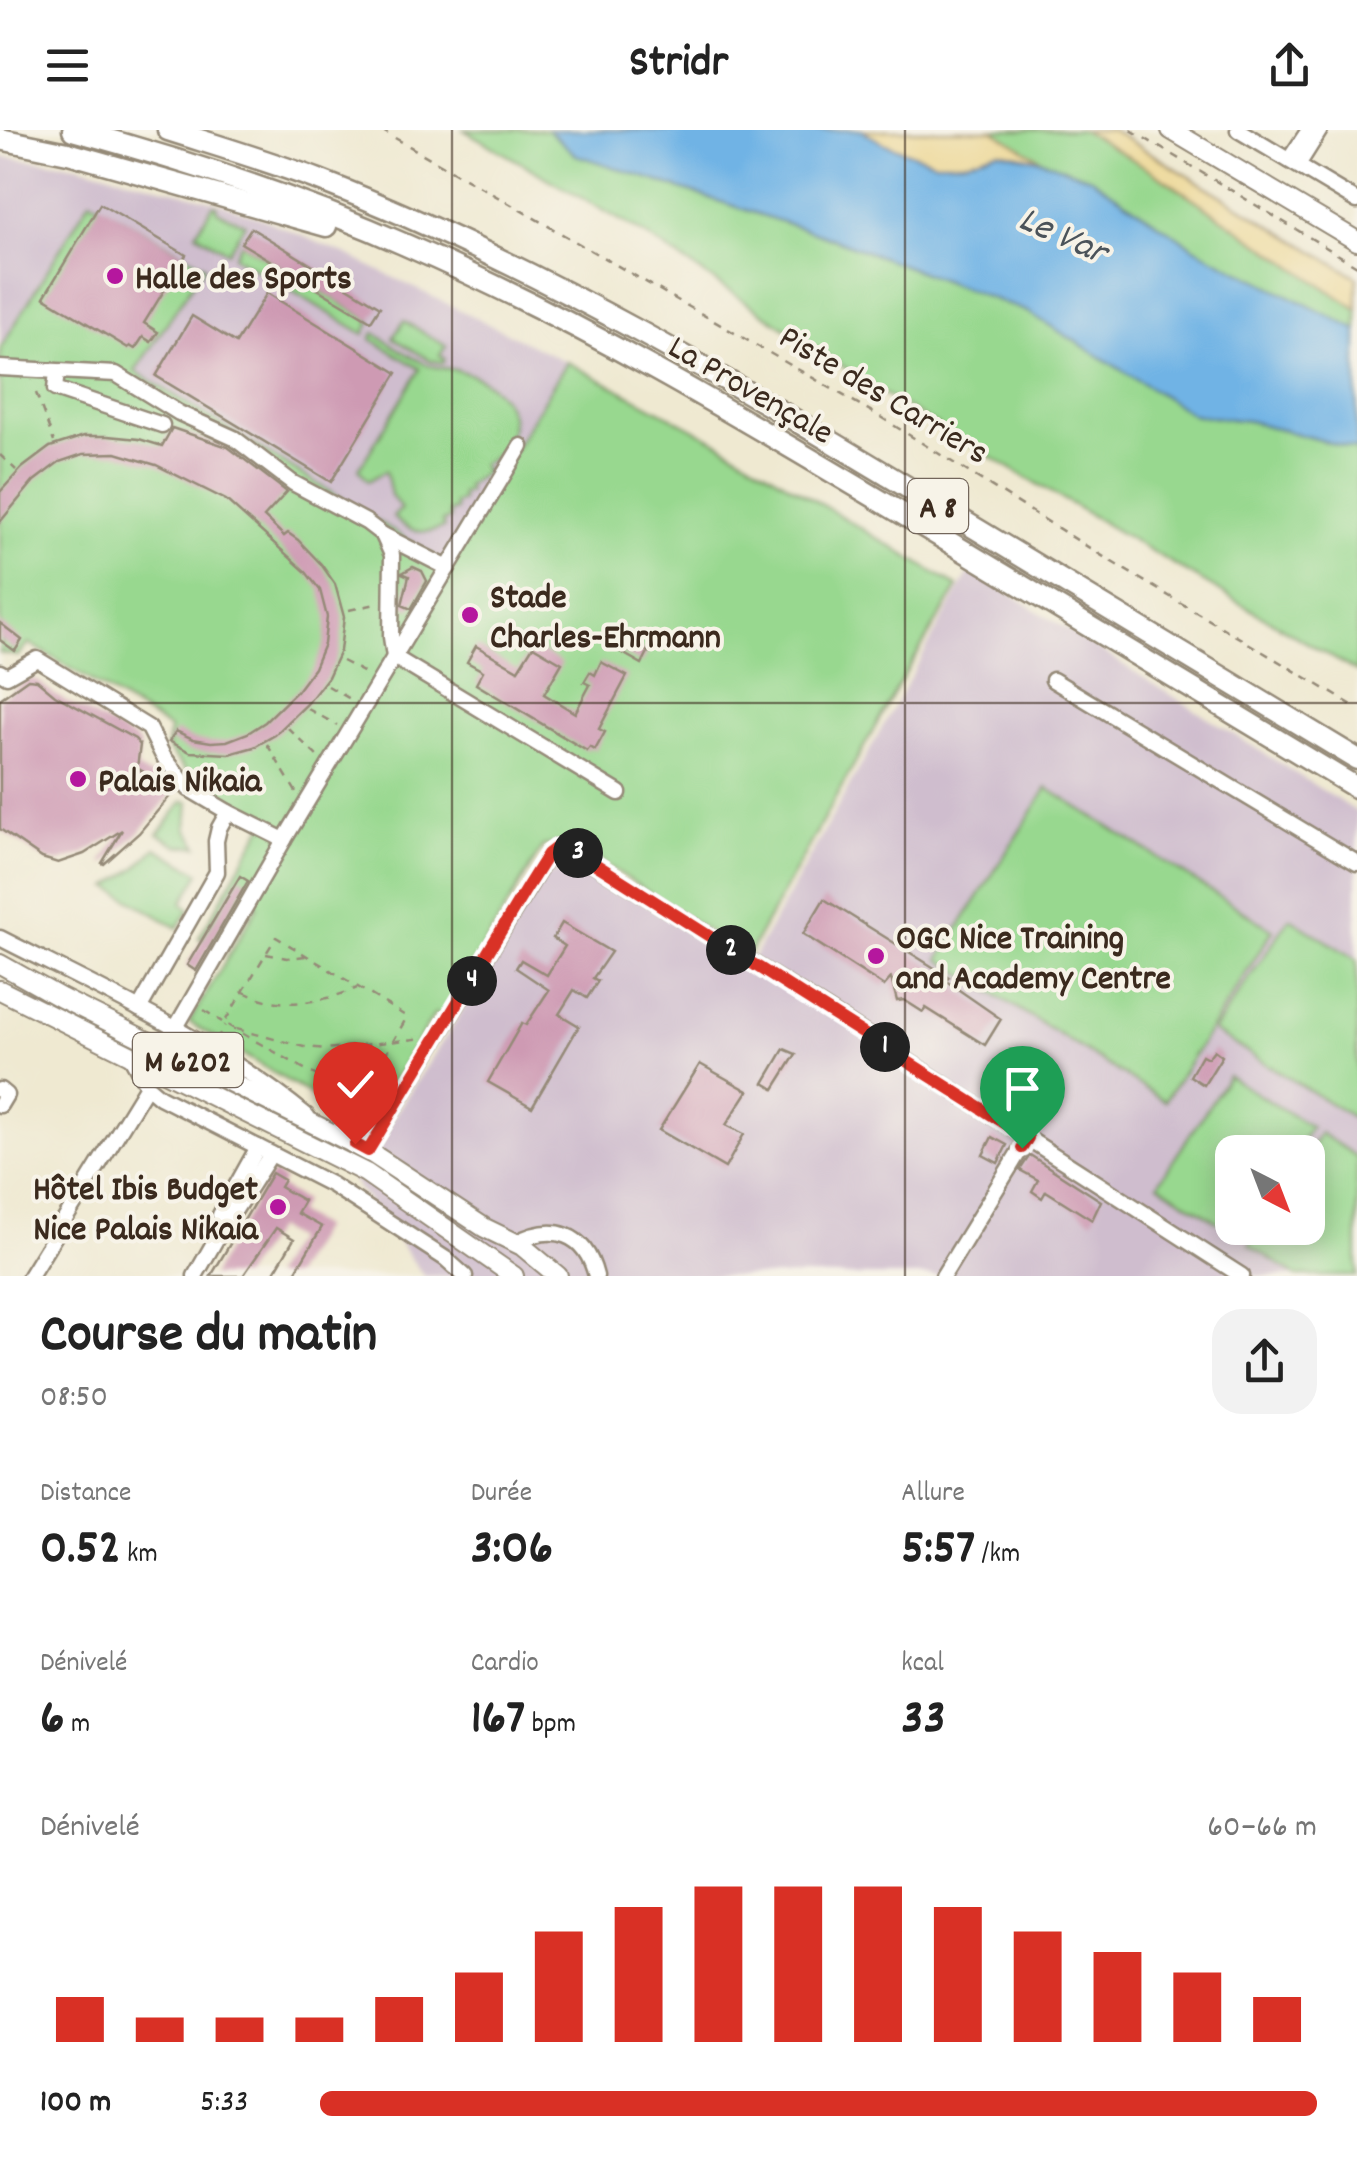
<!DOCTYPE html>
<html lang="fr">
<meta charset="utf-8">
<style>
:root{--surface:#fff;--page:#f2f2f2;--text:#222;--muted:#767676;--accent:#d93025}
body{margin:0;font-family:Dekko,sans-serif;background:var(--page);color:var(--text);height:100vh;display:flex;flex-direction:column;font-size:38px;white-space:nowrap}
*{box-sizing:border-box;margin:0}
p{font-size:32px;color:var(--muted)}
.icon{flex:none;width:55px;height:55px;fill:none;stroke:currentColor;stroke-width:2;stroke-linecap:round;stroke-linejoin:round}
.map{position:relative;height:1146px;overflow:hidden}
.details{display:flex;flex-direction:column;background:var(--surface);flex:1}
.details>*{flex:none}
.needle{width:65px;rotate:138deg}
.fabs{position:absolute;left:1215px;top:1005px;display:grid;gap:20px}
.fabs a{display:grid;place-items:center;width:110px;height:110px;border-radius:20px;background:var(--surface);box-shadow:0 5px 25px #0003;font-size:50px}
.pin{position:absolute;display:grid;place-items:center;width:85px;height:85px;color:#fff;margin:-102px -42px;border-radius:50% 50% 50% 0;rotate:-45deg;box-shadow:0 0 10px #0007}
.pin .icon{rotate:45deg}
.km{position:absolute;width:50px;height:50px;margin:-25px;border-radius:50%;background:#222;color:#fff;font-size:28px;line-height:50px;text-align:center}
.round{display:grid;place-items:center;flex:none;width:105px;height:105px;border-radius:30px;background:var(--page)}
.head{display:flex;align-items:center;justify-content:space-between;height:170px;padding:0 40px}
h1{font-size:55px;font-weight:700;line-height:75px}
.stats{display:grid;grid-template-columns:repeat(3,1fr);gap:15px;height:170px;padding:10px 40px}
.stats div{display:grid;align-content:center}
.stats b{font-size:50px;font-weight:700}
.stats small{font-size:28px;font-weight:400}
.stats p{font-size:28px}
.chart{height:280px;padding:20px 40px}
.chart p{display:flex;justify-content:space-between}
.chart svg{width:100%;height:180px;margin-top:10px;stroke:var(--accent);stroke-width:6}
ul{padding:0 40px;list-style:none;font-size:32px}
li{display:grid;grid-template-columns:160px 120px 1fr;align-items:center;height:75px}
li i{height:25px;border-radius:12px;background:var(--accent)}
header{display:flex;justify-content:space-between;align-items:center;height:130px;padding:0 40px;background:var(--surface);font-size:45px;font-weight:700}
.map>svg:first-child{display:block}
.industrial{fill:#cfbdce;fill-rule:evenodd}
.green{fill:#98d88f;stroke:#6a8156;stroke-width:2.5}
.sand{fill:#eeda9e;stroke:#94825e;stroke-width:2.5}
.water{fill:#6fb3e5;stroke:#556e82;stroke-width:2.5}
.building{fill:#ce9ab3}
.lines{fill:none;stroke-linecap:round;stroke-linejoin:round}
.minor-casing{stroke:#958a78;stroke-width:19}
.major-casing{stroke:#958a78;stroke-width:22}
.highway-casing{stroke:#958a78;stroke-width:25}
.path{stroke:#958a78;stroke-width:2.5;stroke-dasharray:8 8;stroke-linecap:butt}
.minor{stroke:#fff;stroke-width:14}
.major{stroke:#fff;stroke-width:18}
.highway{stroke:#fff;stroke-width:20}
.route-casing{stroke:#fff;stroke-width:20}
.route{stroke:#d93025;stroke-width:12}
.grid{fill:none;stroke:#3b2a1e;stroke-width:2.5;stroke-opacity:0.55}
.poi-dot{fill:#b5179e;stroke:#f7f3e8;stroke-width:4}
.labels{text-anchor:middle;stroke-width:8;stroke-linejoin:round;paint-order:stroke}
.shield{fill:#f7f3e8;stroke:#73665b;stroke-width:2.5}
.shield-label{font-size:32px;font-weight:bold;fill:#3b2a1e}
.poi-label{font-size:35px;font-weight:bold;fill:#3b2a1e;stroke:#f7f3e8;text-anchor:start}
.street-label{font-size:35px;fill:#3b2a1e;stroke:#f7f3e8}
.water-label{font-size:38px;font-style:italic;fill:#4b535a;stroke:#f7f3e8}
</style>
<header><svg class="icon" aria-label="menu" viewBox="0 0 24 24"><path d="M4 6h16M4 12h16M4 18h16"/></svg>Stridr<svg class="icon" aria-label="share" viewBox="0 0 24 24"><path d="M12 15V3M7 8l5-5 5 5M5 13v7h14v-7"/></svg></header>
<div class="map">
<svg width="1357" height="1146" viewBox="0 0 1357 1146">
<rect width="100%" height="100%" fill="#f7f3e8"/>
<filter id="ink" filterUnits="userSpaceOnUse"><feTurbulence type="fractalNoise" baseFrequency=".01" numOctaves="2"/><feDisplacementMap in="SourceGraphic" scale="20" xChannelSelector="R" yChannelSelector="G"/><feConvolveMatrix kernelMatrix="1 2 1 2 8 2 1 2 1" color-interpolation-filters="sRGB"/></filter>
<filter id="wash" filterUnits="userSpaceOnUse"><feTurbulence type="fractalNoise" baseFrequency=".0048" numOctaves="4" result="noise"/><feDisplacementMap in="SourceGraphic" scale="40" xChannelSelector="R" yChannelSelector="G"/><feGaussianBlur stdDeviation="2.25" result="paint"/><feColorMatrix in="noise" values="0 0 0 0 0 0 0 0 0 0 0 0 0 0 0 0 0 1.4 0 .05"/><feComposite in="paint" operator="in"/></filter>
<g filter="url(#wash)">
<rect width="100%" height="100%" fill="#efe9d1"/>
<g class="industrial">
<polygon points="0,27 77,35 211,70 258,87 343,123 567,232 446,433 134,241 0,219"/>
<path d="M971,439L1357,682V1146H424L352,1050L454,894L541,746L569,738L598,743L748,837ZM1232,1022H1308V1098H1232Z"/>
</g>
<g class="green">
<polygon points="464,0 548,0 576,25 820,104 1028,182 1194,285 1249,291 1357,320 1357,542 889,267 639,101"/>
<polygon points="992,0 1083,0 1154,42 1357,179 1357,200 1196,119 1091,48 1042,30"/>
<path d="M90,70L205,136L135,241L445,433L567,232L720,313L958,457L899,554L747,827L572,712L543,716L442,886L435,883L366,998L189,892L258,776L255,773L223,823L199,808L264,694C220,671 196,658 167,617L170,599L29,513L18,526L0,523V219Z"/>
<polygon points="213,75 217,76 217,81 245,94 228,122 196,103"/>
<polygon points="241,113 371,191 364,204 234,126"/>
<polygon points="404,191 446,216 440,225 445,229 443,233 430,230 393,208"/>
<path d="M374,203C392,214 410,228 429,235C439,239 450,238 460,241C486,247 517,271 511,301C507,317 496,328 481,335L483,341L490,339L466,356L468,362L461,364L462,371L455,374L456,380L449,382L450,389L442,392L444,397C424,406 408,402 393,387L401,379L391,365L386,341L368,351L359,339L420,239L371,209Z"/>
<polygon points="1047,658 1273,800 1165,971 939,829"/>
<polygon points="183,671 189,672 187,698 198,716 179,716 158,704"/>
<polygon points="156,718 200,743 182,773 190,779 178,798 109,757 136,738"/>
<polygon points="1290,788 1357,830 1357,990 1213,901"/>
<polygon points="1228,946 1311,997 1294,1022 1232,1022 1232,1098 1247,1098 1241,1107 1158,1054"/>
<polygon points="1320,1003 1357,1027 1357,1146 1297,1146 1249,1115 1260,1098 1308,1098 1308,1023"/>
</g>
<g class="sand">
<polygon points="861,0 992,0 1042,30 999,21 964,32 935,32 883,13"/>
<polygon points="1083,0 1112,0 1357,147 1357,179 1154,42"/>
</g>
<polygon class="water" points="548,0 861,0 883,13 935,32 964,32 998,21 1042,30 1091,48 1196,119 1357,200 1357,320 1249,291 1194,285 1028,182 820,104 576,25"/>
<g id="blocks">
<g class="building">
<polygon points="100,74 186,125 144,193 158,202 151,212 143,207 135,219 130,216 128,218 44,167"/>
<polygon points="251,98 380,177 371,191 241,113"/>
<polygon points="267,163 397,243 331,352 156,246 192,186 236,213"/>
<polygon points="172,298 228,317 287,362 264,387 284,406 288,403 298,410 321,434 335,454 344,487 340,521 328,547 307,574 275,605 254,617 229,624 190,622 169,611 176,601 193,609 211,612 227,611 248,603 265,592 296,562 314,538 324,514 327,487 320,460 306,442 226,370 156,335 116,323 83,324 59,332 34,351 0,392 0,362 22,338 50,317 84,306 108,306 139,309 162,316"/>
<polygon points="413,437 422,441 427,451 411,479 402,475 409,446 402,443"/>
<polygon points="0,493 22,510 15,521 0,510"/>
<polygon points="619,506 648,522 642,534 612,517"/>
<polygon points="476,516 518,540 533,516 562,533 544,564 575,583 590,555 584,552 590,542 595,545 601,532 627,546 599,599 605,602 595,620 590,617 587,621 476,554 483,541 467,532"/>
<polygon points="28,549 37,550 55,565 135,609 140,615 137,638 175,660 139,703 104,734 102,733 122,700 84,724 58,733 42,728 0,699 0,569"/>
<polygon points="240,746 248,751 196,841 187,835"/>
<polygon points="824,769 949,847 946,851 1001,889 985,915 926,878 923,882 904,870 897,871 891,848 884,856 803,804"/>
<polygon points="562,793 611,822 593,848 598,851 587,868 574,860 559,884 579,896 532,977 488,952 522,893 526,895 549,860 516,838 521,830 547,845 565,816 553,808"/>
<polygon points="784,919 796,924 774,959 764,953"/>
<polygon points="1214,920 1222,926 1204,955 1190,946 1202,925 1208,928"/>
<polygon points="700,934 748,961 726,995 744,1004 725,1038 659,1000"/>
<polygon points="992,1007 1007,1015 998,1033 983,1025"/>
<polygon points="1030,1025 1101,1071 1092,1090 1046,1061 1042,1068 1032,1061 1038,1050 1020,1040"/>
<polygon points="272,1043 284,1050 280,1057 304,1071 297,1083 322,1097 293,1146 272,1146 294,1109 276,1098 243,1146 211,1146"/>
</g>
</g>
</g>
<g filter="url(#ink)">
<use href="#blocks" fill-opacity="0" stroke="#958a78" stroke-width="2.5"/>
<g class="lines">
<defs>
<g id="minor">
<polyline points="1238,0 1357,71"/>
<polyline points="1289,30 1309,0"/>
<polyline points="1298,35 1320,0"/>
<polyline points="0,238 116,244 179,283 234,308 293,353 366,392 383,405 392,425 391,507 394,527 619,663"/>
<polyline points="57,242 55,259 162,295"/>
<polyline points="383,405 448,438"/>
<polyline points="0,542 7,546 37,529 149,598 163,626 189,659 228,682 219,698 216,711 217,742 139,879"/>
<polyline points="1053,550 1357,733"/>
<polyline points="284,710 521,316"/>
<path d="M0,808C102,860 219,913 307,986"/>
<polyline points="175,899 284,710 228,682"/>
<polyline points="131,927 147,956 160,967 332,1055 446,1129 465,1146"/>
<polyline points="0,960 6,965 0,975"/>
<polyline points="368,1021 548,725 557,717 567,717 828,880 1242,1146"/>
<polyline points="235,1080 271,1024"/>
<path d="M515,1113C553,1093 585,1102 596,1146"/>
<polyline points="30,1146 147,956"/>
<polyline points="195,1146 227,1090 220,1085 258,1017"/>
<polyline points="943,1146 1027,1009"/>
</g>
<g id="major">
<polyline points="1171,0 1357,111"/>
<polyline points="0,834 61,868 368,1021 485,1098 522,1116 558,1146"/>
<polyline points="0,860 366,1043 514,1146"/>
</g>
<g id="highway">
<path d="M73,0C187,31 300,68 408,116C583,192 747,291 911,389C1060,479 1208,568 1357,658"/>
<path d="M168,0C218,16 269,31 319,50C543,137 750,262 955,386C1089,467 1223,548 1357,629"/>
<polyline points="0,9 68,23 326,96"/>
</g>
</defs>
<use href="#minor" class="minor-casing"/>
<use href="#major" class="major-casing"/>
<use href="#highway" class="highway-casing"/>
<g class="path">
<polyline points="381,0 874,283 1112,432 1357,578"/>
<polyline points="1131,0 1357,136"/>
<polyline points="36,263 54,312"/>
<polyline points="0,325 16,340"/>
<polyline points="349,480 380,473"/>
<polyline points="342,531 367,544"/>
<polyline points="328,556 352,570"/>
<polyline points="308,579 337,595"/>
<polyline points="288,598 318,627"/>
<polyline points="267,614 296,662"/>
<polyline points="214,659 217,630"/>
<polyline points="266,824 287,828 306,826"/>
<path d="M244,862C279,880 322,873 357,858"/>
<polyline points="204,880 222,892"/>
<polyline points="236,899 305,917 326,919 424,908"/>
<polyline points="216,910 225,895"/>
<polyline points="337,955 368,951"/>
<polyline points="344,995 349,988 407,887 276,807 224,893 359,970"/>
</g>
<use href="#minor" class="minor"/>
<use href="#major" class="major"/>
<use href="#highway" class="highway"/>
</g>
</g>
<g class="lines" filter="url(#ink)">
<defs>
<polyline id="route" points="355,1014 368,1021 526,759 548,724 557,717 578,723 1028,1008 1022,1018"/>
</defs>
<use href="#route" class="route-casing"/>
<use href="#route" class="route"/>
</g>
<path class="grid" d="M452,0V1146M905,0V1146M0,573H1357"/>
<g class="poi-dot">
<circle cx="115" cy="146" r="10"/>
<circle cx="470" cy="485" r="10"/>
<circle cx="78" cy="649" r="10"/>
<circle cx="876" cy="826" r="10"/>
<circle cx="278" cy="1077" r="10"/>
</g>
<g class="labels">
<g class="shield">
<rect x="908" y="349" width="60" height="54" rx="8"/>
<rect x="133" y="903" width="110" height="54" rx="8"/>
</g>
<g class="shield-label">
<text x="938" y="387">A 8</text>
<text x="188" y="941">M 6202</text>
</g>
<g class="poi-label">
<text x="135" y="158">Halle des Sports</text>
<text x="490" y="477">Stade<tspan x="490" dy="40">Charles-Ehrmann</tspan></text>
<text x="98" y="661">Palais Nikaia</text>
<text x="896" y="818">OGC Nice Training<tspan x="896" dy="40">and Academy Centre</tspan></text>
<text x="258" y="1069" text-anchor="end">Hôtel Ibis Budget<tspan x="258" dy="40">Nice Palais Nikaia</tspan></text>
</g>
<g class="street-label">
<text transform="translate(752 258) rotate(30)" y="12">La Provençale</text>
<text transform="translate(885 263) rotate(31)" y="12">Piste des Carriers</text>
</g>
<g class="water-label">
<text transform="translate(1064 103) rotate(24)" y="13">Le Var</text>
</g>
</g>
</svg>
<div class="fabs">
<a><svg class="needle" viewBox="-14 -14 28 28"><path d="M0-13l5 13h-10z" fill="#e53935"/><path d="M0 13l5-13h-10z" fill="#767676"/></svg></a>
</div>
<div class="pin" style="left:1022px;top:1018px;background:#1e9e55"><svg class="icon" aria-label="arrive" viewBox="0 0 24 24"><path d="M6 21V4h12l-3 4 3 4H6"/></svg></div>
<div class="pin" style="left:355px;top:1014px;background:#d93025"><svg class="icon" aria-label="check" viewBox="0 0 24 24"><path d="M5 12l5 5 9-10"/></svg></div>
<b class="km" style="left:885px;top:917px">1</b>
<b class="km" style="left:731px;top:820px">2</b>
<b class="km" style="left:578px;top:723px">3</b>
<b class="km" style="left:472px;top:851px">4</b>
</div>
<section class="details">
<div class="head"><div><h1>Course du matin</h1><p>08:50</p></div><a class="round"><svg class="icon" aria-label="share" viewBox="0 0 24 24"><path d="M12 15V3M7 8l5-5 5 5M5 13v7h14v-7"/></svg></a></div>
<div class="stats">
<div><p>Distance</p><b>0.52<small> km</small></b></div>
<div><p>Durée</p><b>3:06</b></div>
<div><p>Allure</p><b>5:57<small> /km</small></b></div>
</div>
<div class="stats">
<div><p>Dénivelé</p><b>6<small> m</small></b></div>
<div><p>Cardio</p><b>167<small> bpm</small></b></div>
<div><p>kcal</p><b>33</b></div>
</div>
<div class="chart"><p><span>Dénivelé</span>60–66 m</p>
<svg viewBox="0 0 160 44" preserveAspectRatio="none"><path d="M5 44V33M15 44V38M25 44V38M35 44V38M45 44V33M55 44V27M65 44V17M75 44V11M85 44V6M95 44V6M105 44V6M115 44V11M125 44V17M135 44V22M145 44V27M155 44V33"/></svg>
</div>
<ul>
<li><b>100 m</b>5:33<i style="width:100%"></i></li>
</ul>
</section>
